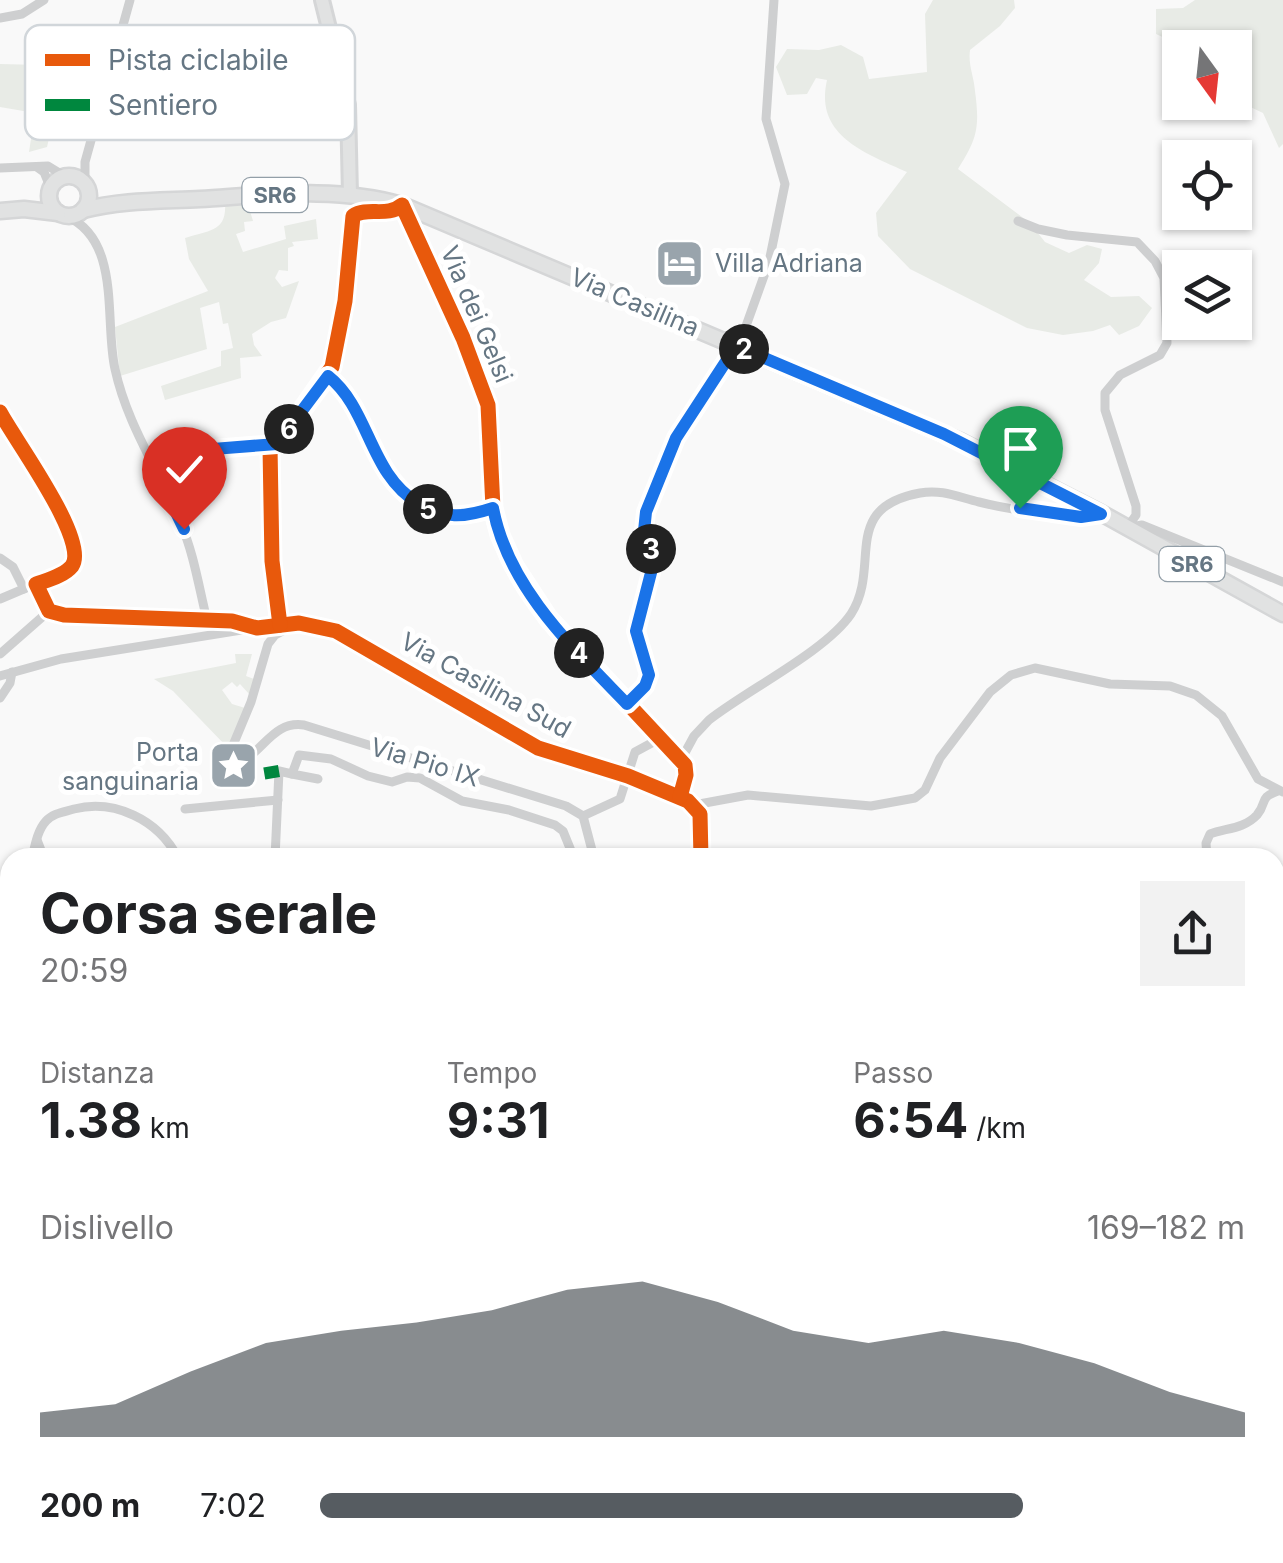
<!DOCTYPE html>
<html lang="it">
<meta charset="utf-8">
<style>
:root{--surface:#fff;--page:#f2f2f2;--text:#202124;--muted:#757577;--accent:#565c61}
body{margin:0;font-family:Inter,sans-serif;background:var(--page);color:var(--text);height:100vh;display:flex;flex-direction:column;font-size:38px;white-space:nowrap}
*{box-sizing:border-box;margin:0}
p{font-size:32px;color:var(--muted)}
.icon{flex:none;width:55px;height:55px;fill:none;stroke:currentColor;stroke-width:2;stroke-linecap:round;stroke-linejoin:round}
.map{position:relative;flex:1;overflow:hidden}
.details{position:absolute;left:0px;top:848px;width:1285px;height:718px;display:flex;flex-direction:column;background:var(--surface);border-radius:30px 30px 0 0;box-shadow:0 2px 8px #0004}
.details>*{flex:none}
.needle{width:65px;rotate:165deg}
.tools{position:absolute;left:1162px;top:30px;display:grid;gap:20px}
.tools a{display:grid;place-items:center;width:90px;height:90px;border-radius:0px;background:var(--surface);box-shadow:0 2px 8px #0004;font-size:50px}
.pin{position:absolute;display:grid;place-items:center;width:85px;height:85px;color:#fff;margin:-102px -42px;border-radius:50% 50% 50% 0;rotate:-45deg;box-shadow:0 0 10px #0007}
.pin .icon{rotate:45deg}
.km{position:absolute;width:50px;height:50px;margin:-25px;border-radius:50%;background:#222;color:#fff;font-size:28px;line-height:50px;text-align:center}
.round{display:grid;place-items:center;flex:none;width:105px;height:105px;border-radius:0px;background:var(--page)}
.headline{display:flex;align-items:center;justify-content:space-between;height:170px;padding:0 40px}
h1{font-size:55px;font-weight:700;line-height:75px}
.figures{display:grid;grid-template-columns:repeat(3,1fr);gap:15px;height:170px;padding:10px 40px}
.figures div{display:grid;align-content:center}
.figures b{font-size:50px;font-weight:700}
.figures small{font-size:28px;font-weight:400}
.figures p{font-size:28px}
.chart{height:280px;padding:20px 40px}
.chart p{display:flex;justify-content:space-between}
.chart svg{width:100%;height:180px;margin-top:10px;fill:var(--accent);opacity:.7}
ul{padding:0 40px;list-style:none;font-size:32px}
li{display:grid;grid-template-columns:160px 120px 1fr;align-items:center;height:75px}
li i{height:25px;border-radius:12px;background:var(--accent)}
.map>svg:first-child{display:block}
.green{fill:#e8ebe6}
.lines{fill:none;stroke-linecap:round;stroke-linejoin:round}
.secondary-casing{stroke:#d5d6d7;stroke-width:18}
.primary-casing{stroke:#d5d6d7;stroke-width:19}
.street{stroke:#cecfd0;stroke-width:9}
.secondary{stroke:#e1e2e2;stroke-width:12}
.primary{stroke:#e1e2e2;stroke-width:14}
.quiet{stroke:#00873e;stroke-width:12;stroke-dasharray:25 12;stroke-linecap:butt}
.cycleway-casing{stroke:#fff;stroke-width:21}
.cycleway{stroke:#e8590c;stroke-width:15}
.route-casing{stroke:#fff;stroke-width:20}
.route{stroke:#1a73e8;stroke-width:12}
.labels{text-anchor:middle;stroke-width:10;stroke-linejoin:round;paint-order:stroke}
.shield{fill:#fff;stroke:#939fa8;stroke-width:2.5}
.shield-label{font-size:22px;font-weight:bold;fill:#657683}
.poi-label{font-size:25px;fill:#657683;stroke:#fff;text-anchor:start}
.street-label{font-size:25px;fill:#657683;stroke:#fff}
.key{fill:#fff;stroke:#d1d6da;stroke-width:2.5}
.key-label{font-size:28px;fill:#657683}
</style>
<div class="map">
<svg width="1283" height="1563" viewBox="0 0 1283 1563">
<rect width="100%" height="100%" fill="#f9f9f9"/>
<g class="green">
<path d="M933,0H1014L1015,8L1000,26L970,50C968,66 974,76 975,91C980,128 977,139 958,169L1030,223L1045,242L1069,253L1087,245L1102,249L1099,263L1084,280L1111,297L1139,296L1152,308L1139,326L1119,335L1110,325L1093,331L1063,335L1027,328L910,269L878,236L876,213L907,172C866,153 814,136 827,80L816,78L807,94L787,95L776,67L787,49L819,50L841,45L863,57L869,79L927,72L925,14Z"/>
<polygon points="1195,0 1283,0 1283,144 1279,148 1263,113 1244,104 1235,95 1235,48 1184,47 1156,34 1156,9 1183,8"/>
<polygon points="106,52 92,120 55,113 47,147 29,152 35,113 0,107 0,64 83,66"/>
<path d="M247,201L253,221L244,222L245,231L236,234L243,252L286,239L284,226L316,219L318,239L292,242L294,246L288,248V271L279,270L275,278L282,287L299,281L286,318L271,322L252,334L254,345L262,356L240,358L241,378L165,400L161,386L221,366V351L233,348L228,323L223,324L219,302L200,308L207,349L120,376L115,327L208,291L189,259L185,238C209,230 227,232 225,203Z"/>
<polygon points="235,654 252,654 246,676 254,679 250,695 240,684 237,687 232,682 222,690 232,704 245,708 228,748 173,691 154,679 236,663"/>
</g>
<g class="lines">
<defs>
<polyline id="secondary" points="322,0 348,105 350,195"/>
<g id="primary">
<circle cx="69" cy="196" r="20"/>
<path d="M83,210C121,200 161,201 200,199C267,195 337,186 402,205L960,441L1101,513L1283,614"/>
<polyline points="0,211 24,209 58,213"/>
</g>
</defs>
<use href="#secondary" class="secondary-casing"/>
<use href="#primary" class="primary-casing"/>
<g class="street">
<polyline points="0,18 22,14 44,0"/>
<polyline points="37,167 44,172 51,189"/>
<polyline points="0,168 48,166 66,177"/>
<polyline points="85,184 85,162 130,0"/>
<path d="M66,216C122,240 104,321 115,369C127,425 160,472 181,524C194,554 199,588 207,620"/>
<polyline points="1018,221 1038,229 1067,235 1137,242 1155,261 1164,278 1167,343 1160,355 1120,375 1105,393 1105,410 1136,506 1136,515 1127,528 1142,525 1283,582"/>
<path d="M328,376C370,409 370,474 418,503C445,519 463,518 493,508"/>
<polyline points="0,412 63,517 76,555 66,571 0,599"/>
<polyline points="156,471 213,449 270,447"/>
<polyline points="0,558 13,567 24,589"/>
<polyline points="36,584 45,608 58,614 232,621 254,627"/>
<path d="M280,625L272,561L270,447L281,440L332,367L345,301L353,216C368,206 387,218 402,205L463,338L488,405L493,508L500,535L514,566L548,618L685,765L686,775L680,797"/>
<path d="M294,625L275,635L268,644L251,702L231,750L234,764C262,757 271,720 304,725L566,806L583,816L594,858"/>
<polyline points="0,654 49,611"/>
<polyline points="0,676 61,659 267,626 304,624 336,631 538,748 628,776 688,801 700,814 701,858"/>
<polyline points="0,698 10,683 12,672"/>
<polyline points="627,703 643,688 649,675 636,631 653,565 644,531 646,512 676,438 746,326 769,262 785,184 766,119 774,0"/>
<path d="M681,760L694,736L709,720C747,690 826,651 851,614C882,566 839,508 920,493C942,489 958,497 979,502C1006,509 1077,521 1101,513"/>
<polyline points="318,779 292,774 299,755 331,759 368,776 392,782 407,777 420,778 462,801 509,810 555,825 563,831 574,858"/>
<polyline points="694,805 748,795 871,806 915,798 925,790 940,758 990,692 1011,675 1035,668 1110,684 1170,686 1196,695 1222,716 1258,779 1283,792"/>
<polyline points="185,809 278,800"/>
<polyline points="583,816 620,799 635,752 659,739"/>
<polyline points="37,840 44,858"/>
<path d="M32,858C35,846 37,831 46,821C53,813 64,812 74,809C114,799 158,819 178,858"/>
<polyline points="107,858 110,855"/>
<polyline points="275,858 279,771 292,774"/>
<path d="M1207,858L1206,843L1210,834C1226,828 1244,829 1257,815C1268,802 1258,798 1278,791"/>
<polyline points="0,900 10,897"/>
<polyline points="0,912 10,906"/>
<polyline points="0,1005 10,1000"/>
<polyline points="0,1055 10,1053"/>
<polyline points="1275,1115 1283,1116"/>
<polyline points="0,1171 10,1161"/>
<polyline points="0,1195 5,1202 10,1203"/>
<polyline points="1275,1249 1283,1253"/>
<polyline points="0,1265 10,1252"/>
<polyline points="0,1332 10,1326"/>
<polyline points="0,1429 10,1432"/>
<polyline points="0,1461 10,1465"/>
<polyline points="1275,1486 1283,1482"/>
<polyline points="0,1499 10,1501"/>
<polyline points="110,1555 110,1563"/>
<polyline points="98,1563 102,1555"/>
<polyline points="132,1563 145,1563"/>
<polyline points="776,1563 788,1555"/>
<polyline points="1206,1563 1210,1555"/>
</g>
<use href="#secondary" class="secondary"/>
<use href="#primary" class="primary"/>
<polyline class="quiet" points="234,764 244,777 279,771"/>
<defs>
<g id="cycleway">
<path d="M0,412C14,439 90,541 72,566C64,576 47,580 36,584L49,611L64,615L232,621L257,628L299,623L336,631L538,748L628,776L688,801L700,814L701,858"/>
<path d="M280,625L272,561L270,447L281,440L332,367L345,301L353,216C368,206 387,218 402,205L463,338L488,405L493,508L500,535L514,566L548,618L685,765L686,775L680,797"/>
</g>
</defs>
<use href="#cycleway" class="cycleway-casing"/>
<use href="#cycleway" class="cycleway"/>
</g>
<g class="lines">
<defs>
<path id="route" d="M184,529L156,471L213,449L277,444L328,376C370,409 369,474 418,503C445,519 463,518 493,508C508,588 573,648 627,704L645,686L649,675L636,631L653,565L644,531L646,512L676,438L736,346L944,434L1101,514L1081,517L1020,508"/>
</defs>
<use href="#route" class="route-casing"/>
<use href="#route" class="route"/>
</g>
<defs>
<symbol id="hotel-square" viewBox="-11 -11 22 22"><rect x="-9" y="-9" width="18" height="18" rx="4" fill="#99a4ac" stroke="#fff"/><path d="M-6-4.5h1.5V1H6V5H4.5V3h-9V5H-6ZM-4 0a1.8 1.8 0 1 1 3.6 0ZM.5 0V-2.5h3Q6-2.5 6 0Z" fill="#fff"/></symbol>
<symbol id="sight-square" viewBox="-11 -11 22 22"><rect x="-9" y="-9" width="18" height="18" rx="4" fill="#99a4ac" stroke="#fff"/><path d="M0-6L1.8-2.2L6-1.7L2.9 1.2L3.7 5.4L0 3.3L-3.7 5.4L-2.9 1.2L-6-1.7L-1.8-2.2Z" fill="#fff"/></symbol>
</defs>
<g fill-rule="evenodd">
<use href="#hotel-square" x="652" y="236" width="55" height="55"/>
<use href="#sight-square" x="206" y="738" width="55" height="55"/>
</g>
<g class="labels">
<g class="shield">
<rect x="242.5" y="178" width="65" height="34" rx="8"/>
<rect x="1159.5" y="547" width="65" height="34" rx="8"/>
</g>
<g class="shield-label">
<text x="275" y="203">SR6</text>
<text x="1192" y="572">SR6</text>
</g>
<g class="poi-label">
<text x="715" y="272">Villa Adriana</text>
<text x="199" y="761" text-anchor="end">Porta<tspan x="199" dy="29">sanguinaria</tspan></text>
</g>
<g class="street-label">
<text transform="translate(635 302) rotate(23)" y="9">Via Casilina</text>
<text transform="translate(477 314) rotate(67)" y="9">Via dei Gelsi</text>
<text transform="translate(486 685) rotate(29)" y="9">Via Casilina Sud</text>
<text transform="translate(425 762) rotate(17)" y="9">Via Pio IX</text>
</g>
</g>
<rect x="25" y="25" width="330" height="115" rx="15" class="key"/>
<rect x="45" y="54" width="45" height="12" fill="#e8590c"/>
<rect x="45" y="99" width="45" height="12" fill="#00873e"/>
<g class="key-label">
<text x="108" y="70">Pista ciclabile</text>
<text x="108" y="115">Sentiero</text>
</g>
</svg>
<div class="tools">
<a><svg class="needle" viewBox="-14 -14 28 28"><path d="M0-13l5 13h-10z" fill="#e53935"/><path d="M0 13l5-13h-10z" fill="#757577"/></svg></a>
<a><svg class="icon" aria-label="locate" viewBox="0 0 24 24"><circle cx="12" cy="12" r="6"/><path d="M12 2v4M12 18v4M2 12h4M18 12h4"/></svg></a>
<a><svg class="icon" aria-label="layers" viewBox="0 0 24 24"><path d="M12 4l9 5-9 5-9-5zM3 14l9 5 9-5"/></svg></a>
</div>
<div class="pin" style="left:1020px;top:508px;background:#1e9e55"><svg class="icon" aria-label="arrive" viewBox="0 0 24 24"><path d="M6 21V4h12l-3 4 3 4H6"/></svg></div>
<div class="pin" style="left:184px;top:529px;background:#d93025"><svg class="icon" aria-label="check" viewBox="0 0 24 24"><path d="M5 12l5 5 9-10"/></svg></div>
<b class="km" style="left:744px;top:349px">2</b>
<b class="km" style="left:651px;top:549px">3</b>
<b class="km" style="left:579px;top:653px">4</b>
<b class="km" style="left:428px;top:509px">5</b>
<b class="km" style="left:289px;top:429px">6</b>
<section class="details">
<div class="headline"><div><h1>Corsa serale</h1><p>20:59</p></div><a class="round"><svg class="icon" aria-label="share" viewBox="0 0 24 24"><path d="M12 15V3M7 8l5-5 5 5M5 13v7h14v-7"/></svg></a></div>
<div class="figures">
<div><p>Distanza</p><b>1.38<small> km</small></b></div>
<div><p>Tempo</p><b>9:31</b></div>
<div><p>Passo</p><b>6:54<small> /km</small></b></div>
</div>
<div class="chart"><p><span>Dislivello</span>169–182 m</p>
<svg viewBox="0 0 160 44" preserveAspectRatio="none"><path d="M0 44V38L10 36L20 28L30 21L40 18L50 16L60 13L70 8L80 6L90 11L100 18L110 21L120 18L130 21L140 26L150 33L160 38V44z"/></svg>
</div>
<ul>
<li><b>200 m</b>7:02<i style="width:76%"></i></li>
</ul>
</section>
</div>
